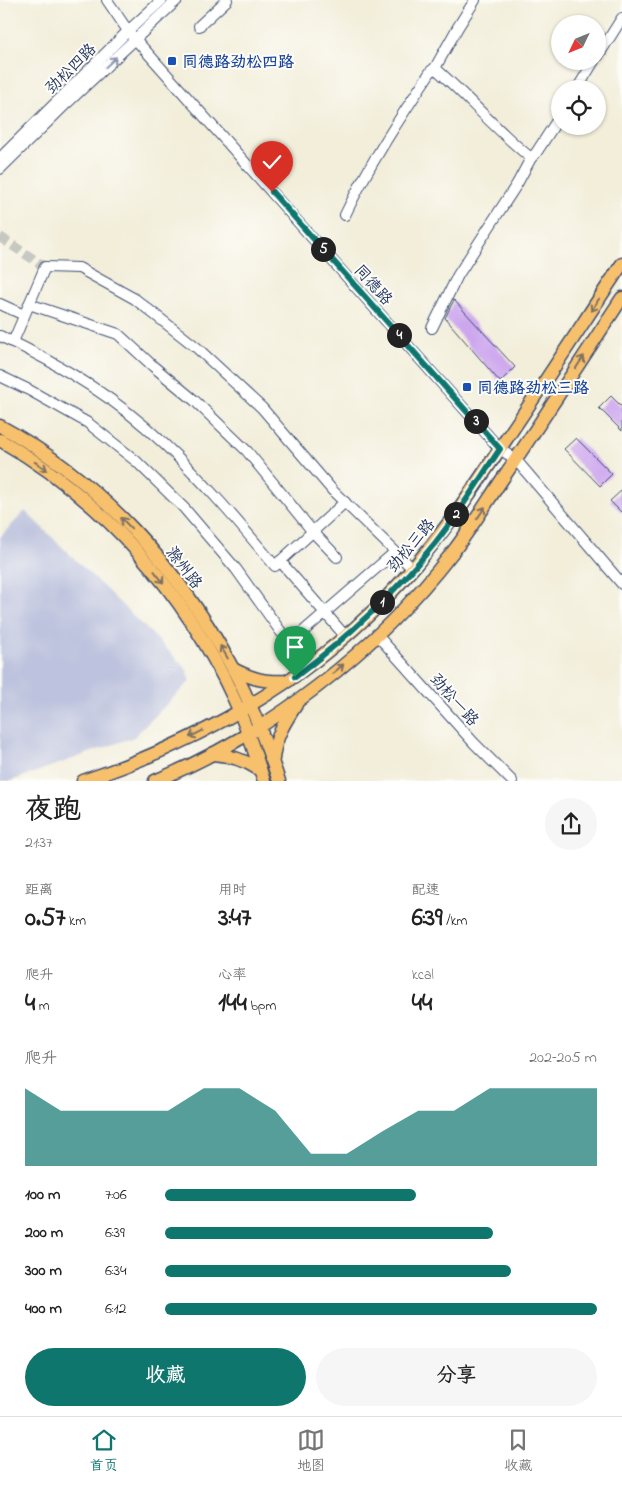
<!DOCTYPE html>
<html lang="zh">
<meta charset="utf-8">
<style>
:root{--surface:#fff;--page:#f6f6f6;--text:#222;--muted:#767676;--line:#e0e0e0;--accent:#0f766e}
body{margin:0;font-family:"Indie Flower","LXGW WenKai TC",sans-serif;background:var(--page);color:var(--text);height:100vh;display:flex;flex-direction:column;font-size:19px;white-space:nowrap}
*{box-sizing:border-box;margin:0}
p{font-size:16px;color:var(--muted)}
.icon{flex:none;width:28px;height:28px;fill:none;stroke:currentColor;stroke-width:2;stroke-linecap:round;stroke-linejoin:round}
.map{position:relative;height:781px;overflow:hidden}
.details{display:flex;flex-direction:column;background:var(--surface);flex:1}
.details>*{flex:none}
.needle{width:32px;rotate:227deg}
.buttons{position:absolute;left:551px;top:15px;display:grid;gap:10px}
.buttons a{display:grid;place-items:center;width:55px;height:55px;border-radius:50%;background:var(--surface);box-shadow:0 1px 4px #0004;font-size:25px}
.pin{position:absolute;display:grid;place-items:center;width:42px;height:42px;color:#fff;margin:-51px -21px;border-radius:50% 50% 50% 0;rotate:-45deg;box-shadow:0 0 5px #0007}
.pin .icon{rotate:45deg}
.km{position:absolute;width:25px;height:25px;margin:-12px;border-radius:50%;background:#222;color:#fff;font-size:14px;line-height:25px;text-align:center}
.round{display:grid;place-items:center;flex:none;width:52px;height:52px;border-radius:26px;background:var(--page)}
.head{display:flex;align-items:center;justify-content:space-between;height:85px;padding:0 25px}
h1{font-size:28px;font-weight:800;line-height:38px}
.metrics{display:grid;grid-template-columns:repeat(3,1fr);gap:8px;height:85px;padding:5px 25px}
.metrics div{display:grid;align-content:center}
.metrics b{font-size:25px;font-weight:800}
.metrics small{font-size:14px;font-weight:400}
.metrics p{font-size:14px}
.chart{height:140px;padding:10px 25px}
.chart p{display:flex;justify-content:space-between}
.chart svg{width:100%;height:90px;margin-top:5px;fill:var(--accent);opacity:.7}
.cta{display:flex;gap:10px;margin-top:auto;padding:10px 25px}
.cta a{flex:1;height:58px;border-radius:30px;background:var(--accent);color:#fff;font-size:20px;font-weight:800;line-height:58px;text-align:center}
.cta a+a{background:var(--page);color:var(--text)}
ul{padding:0 25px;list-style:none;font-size:16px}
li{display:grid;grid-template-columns:80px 60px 1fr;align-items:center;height:38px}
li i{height:12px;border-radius:6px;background:var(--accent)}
.tab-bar{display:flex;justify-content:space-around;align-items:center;height:70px;border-top:1px solid var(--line);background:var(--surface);font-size:14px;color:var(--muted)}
.tab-bar a{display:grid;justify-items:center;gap:2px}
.tab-bar .current{color:var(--accent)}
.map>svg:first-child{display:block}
.industrial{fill:#bdc3de}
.building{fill:#cda7ee}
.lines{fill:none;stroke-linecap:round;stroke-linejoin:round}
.minor-tunnel{stroke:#c7c8c1;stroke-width:10;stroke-dasharray:10 5;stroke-linecap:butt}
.minor-casing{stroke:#3b4c71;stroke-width:12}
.major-casing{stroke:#3b4c71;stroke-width:15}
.minor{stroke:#fff;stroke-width:10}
.major{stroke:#f7c06c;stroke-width:12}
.oneway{stroke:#8d97ae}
.oneway2{stroke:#7e7064}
.route-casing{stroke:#fff;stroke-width:10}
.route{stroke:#0f766e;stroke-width:6}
.transit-dot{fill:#1a4fb4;stroke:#fdfcf7;stroke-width:2}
.labels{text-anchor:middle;stroke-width:4;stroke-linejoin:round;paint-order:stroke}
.transit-label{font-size:16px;font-weight:bold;fill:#164399;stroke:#fdfcf7;text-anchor:start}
.street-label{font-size:16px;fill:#1b2f5e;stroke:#fdfcf7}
</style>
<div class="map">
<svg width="622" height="781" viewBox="0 0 622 781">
<rect width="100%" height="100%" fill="#fdfcf7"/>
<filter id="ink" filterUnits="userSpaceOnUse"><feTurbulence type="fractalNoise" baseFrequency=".02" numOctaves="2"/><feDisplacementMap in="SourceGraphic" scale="10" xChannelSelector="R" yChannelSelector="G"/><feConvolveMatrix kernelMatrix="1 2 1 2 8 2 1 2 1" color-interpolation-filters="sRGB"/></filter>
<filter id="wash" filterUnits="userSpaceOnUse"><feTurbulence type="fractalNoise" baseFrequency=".0096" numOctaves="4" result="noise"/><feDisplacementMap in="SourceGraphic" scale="20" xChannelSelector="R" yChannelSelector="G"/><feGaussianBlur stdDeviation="1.12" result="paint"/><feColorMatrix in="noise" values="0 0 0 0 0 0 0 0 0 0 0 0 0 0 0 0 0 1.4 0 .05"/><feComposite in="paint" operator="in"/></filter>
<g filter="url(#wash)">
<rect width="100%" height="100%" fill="#f2eeda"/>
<polygon class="industrial" points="25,511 156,638 187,670 190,681 134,737 11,781 0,781 0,537"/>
<g id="blocks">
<g class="building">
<polygon points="454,300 515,367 500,382 445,318"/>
<polygon points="611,396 622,407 622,431 599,408"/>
<polygon points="576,438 612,474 600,486 564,449"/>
<polygon points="622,490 622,513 610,501"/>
</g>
</g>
</g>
<g filter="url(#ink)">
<use href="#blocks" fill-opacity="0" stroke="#3b4c71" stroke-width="1"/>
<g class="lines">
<polyline class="minor-tunnel" points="0,237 45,267"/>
<defs>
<g id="minor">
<polyline points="107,0 128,31 500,449 516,460 622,584"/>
<polyline points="199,26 227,0"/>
<polyline points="598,56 622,18"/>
<path d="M435,68C468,97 497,131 531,158"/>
<polyline points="577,89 594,61"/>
<polyline points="0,158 128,31 162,0"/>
<polyline points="0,169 67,103 177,0"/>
<path d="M345,215C369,164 400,118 431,71L435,68L458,27L475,0"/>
<polyline points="0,304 24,315"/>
<polyline points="29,304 118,334 154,367 194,400 247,451 313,532 337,557"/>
<polyline points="432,328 458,275 517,184 531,158 536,153 560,116"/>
<path d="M0,336C58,363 115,397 162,442C203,480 239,523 275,566L345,502"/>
<polyline points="13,342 45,267 79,268 135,299 196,347 262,408 333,491 413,569"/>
<polyline points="0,376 29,390 88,423 136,461 184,508 236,569 281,632 291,642 395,552"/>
<polyline points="280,561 346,637"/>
<polyline points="377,635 474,743 512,781"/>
</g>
<g id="major">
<path d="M0,426C100,480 180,569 233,669C252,704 266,743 279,781"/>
<path d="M0,440C102,498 185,592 234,699C246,725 255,753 264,781"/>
<path d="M233,669C254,680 265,682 288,681"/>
<path d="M212,754C231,755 245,760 260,770"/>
<path d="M273,759C275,738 284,723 296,705"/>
<path d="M83,781C196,743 300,686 384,600C431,552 468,497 505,441C545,382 583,323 622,264"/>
<path d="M155,781C269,734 376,651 452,553C470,530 485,505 501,481C542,421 582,359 622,298"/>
</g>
</defs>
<use href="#minor" class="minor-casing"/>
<use href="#major" class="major-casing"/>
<use href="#minor" class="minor"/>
<use href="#major" class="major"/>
</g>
<defs><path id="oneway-shaft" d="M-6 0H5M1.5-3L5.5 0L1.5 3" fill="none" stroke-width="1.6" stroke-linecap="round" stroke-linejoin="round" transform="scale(1.25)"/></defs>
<use class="oneway" href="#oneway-shaft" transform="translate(111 62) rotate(-43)"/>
<g class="oneway2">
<use href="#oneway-shaft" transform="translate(595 305) rotate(123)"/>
<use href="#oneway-shaft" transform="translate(580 362) rotate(-57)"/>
<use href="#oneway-shaft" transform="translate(41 466) rotate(33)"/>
<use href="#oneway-shaft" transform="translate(481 513) rotate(-56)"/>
<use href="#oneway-shaft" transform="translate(126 523) rotate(-134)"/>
<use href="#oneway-shaft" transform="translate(159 577) rotate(52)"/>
<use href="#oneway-shaft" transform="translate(224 652) rotate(-121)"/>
<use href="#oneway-shaft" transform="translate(338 669) rotate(-40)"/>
<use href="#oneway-shaft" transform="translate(196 734) rotate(153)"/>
</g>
</g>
<g class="lines" filter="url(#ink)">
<defs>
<path id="route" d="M272,192L500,449C479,480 459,513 435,543C394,594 347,638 295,677"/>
</defs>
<use href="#route" class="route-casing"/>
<use href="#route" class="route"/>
</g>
<g class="transit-dot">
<rect x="167" y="56" width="10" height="10" rx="2.5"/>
<rect x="462" y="382" width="10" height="10" rx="2.5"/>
</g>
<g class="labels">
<g class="transit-label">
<text x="182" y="67">同德路劲松四路</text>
<text x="477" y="393">同德路劲松三路</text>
</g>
<g class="street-label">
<text transform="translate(70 68) rotate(-45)" y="6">劲松四路</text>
<text transform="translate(374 284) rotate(48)" y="6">同德路</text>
<text transform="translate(410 545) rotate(-50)" y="6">劲松三路</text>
<text transform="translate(185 567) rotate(53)" y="6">滁州路</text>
<text transform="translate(455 699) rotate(48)" y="6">劲松一路</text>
</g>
</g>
</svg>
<div class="buttons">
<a><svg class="needle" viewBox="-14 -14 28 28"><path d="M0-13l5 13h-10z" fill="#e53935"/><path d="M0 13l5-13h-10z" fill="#767676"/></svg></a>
<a><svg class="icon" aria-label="locate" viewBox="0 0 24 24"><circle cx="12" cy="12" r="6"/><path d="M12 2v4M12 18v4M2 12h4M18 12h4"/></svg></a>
</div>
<div class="pin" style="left:295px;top:677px;background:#1e9e55"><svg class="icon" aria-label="arrive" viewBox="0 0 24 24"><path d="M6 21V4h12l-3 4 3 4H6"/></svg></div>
<div class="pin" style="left:272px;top:192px;background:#d93025"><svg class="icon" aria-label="check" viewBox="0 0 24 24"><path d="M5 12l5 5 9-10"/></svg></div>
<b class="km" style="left:382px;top:602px">1</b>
<b class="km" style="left:456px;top:514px">2</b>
<b class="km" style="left:476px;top:421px">3</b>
<b class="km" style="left:399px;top:335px">4</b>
<b class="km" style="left:323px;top:249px">5</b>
</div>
<section class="details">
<div class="head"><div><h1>夜跑</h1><p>21:37</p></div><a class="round"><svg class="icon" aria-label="share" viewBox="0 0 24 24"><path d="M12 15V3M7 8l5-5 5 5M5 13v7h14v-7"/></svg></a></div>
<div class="metrics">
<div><p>距离</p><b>0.57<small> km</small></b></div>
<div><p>用时</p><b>3:47</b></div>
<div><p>配速</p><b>6:39<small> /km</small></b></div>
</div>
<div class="metrics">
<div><p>爬升</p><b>4<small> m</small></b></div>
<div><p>心率</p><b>144<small> bpm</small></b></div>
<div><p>kcal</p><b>44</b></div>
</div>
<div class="chart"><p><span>爬升</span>202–205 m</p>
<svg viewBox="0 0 160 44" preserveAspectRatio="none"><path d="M0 44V6L10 17L20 17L30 17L40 17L50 6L60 6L70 17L80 38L90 38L100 27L110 17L120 17L130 6L140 6L150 6L160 6V44z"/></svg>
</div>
<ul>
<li><b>100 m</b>7:06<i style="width:58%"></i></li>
<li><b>200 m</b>6:39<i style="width:76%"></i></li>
<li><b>300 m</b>6:34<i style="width:80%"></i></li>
<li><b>400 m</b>6:12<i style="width:100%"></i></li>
</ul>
<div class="cta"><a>收藏</a><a>分享</a></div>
</section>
<nav class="tab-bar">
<a class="current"><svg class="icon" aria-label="home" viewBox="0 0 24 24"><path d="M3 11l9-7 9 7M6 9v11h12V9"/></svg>首页</a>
<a><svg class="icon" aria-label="map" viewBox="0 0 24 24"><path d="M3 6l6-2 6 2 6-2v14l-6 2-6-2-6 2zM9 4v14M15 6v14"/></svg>地图</a>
<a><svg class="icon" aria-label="saved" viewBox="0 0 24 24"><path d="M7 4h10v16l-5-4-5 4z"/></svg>收藏</a>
</nav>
